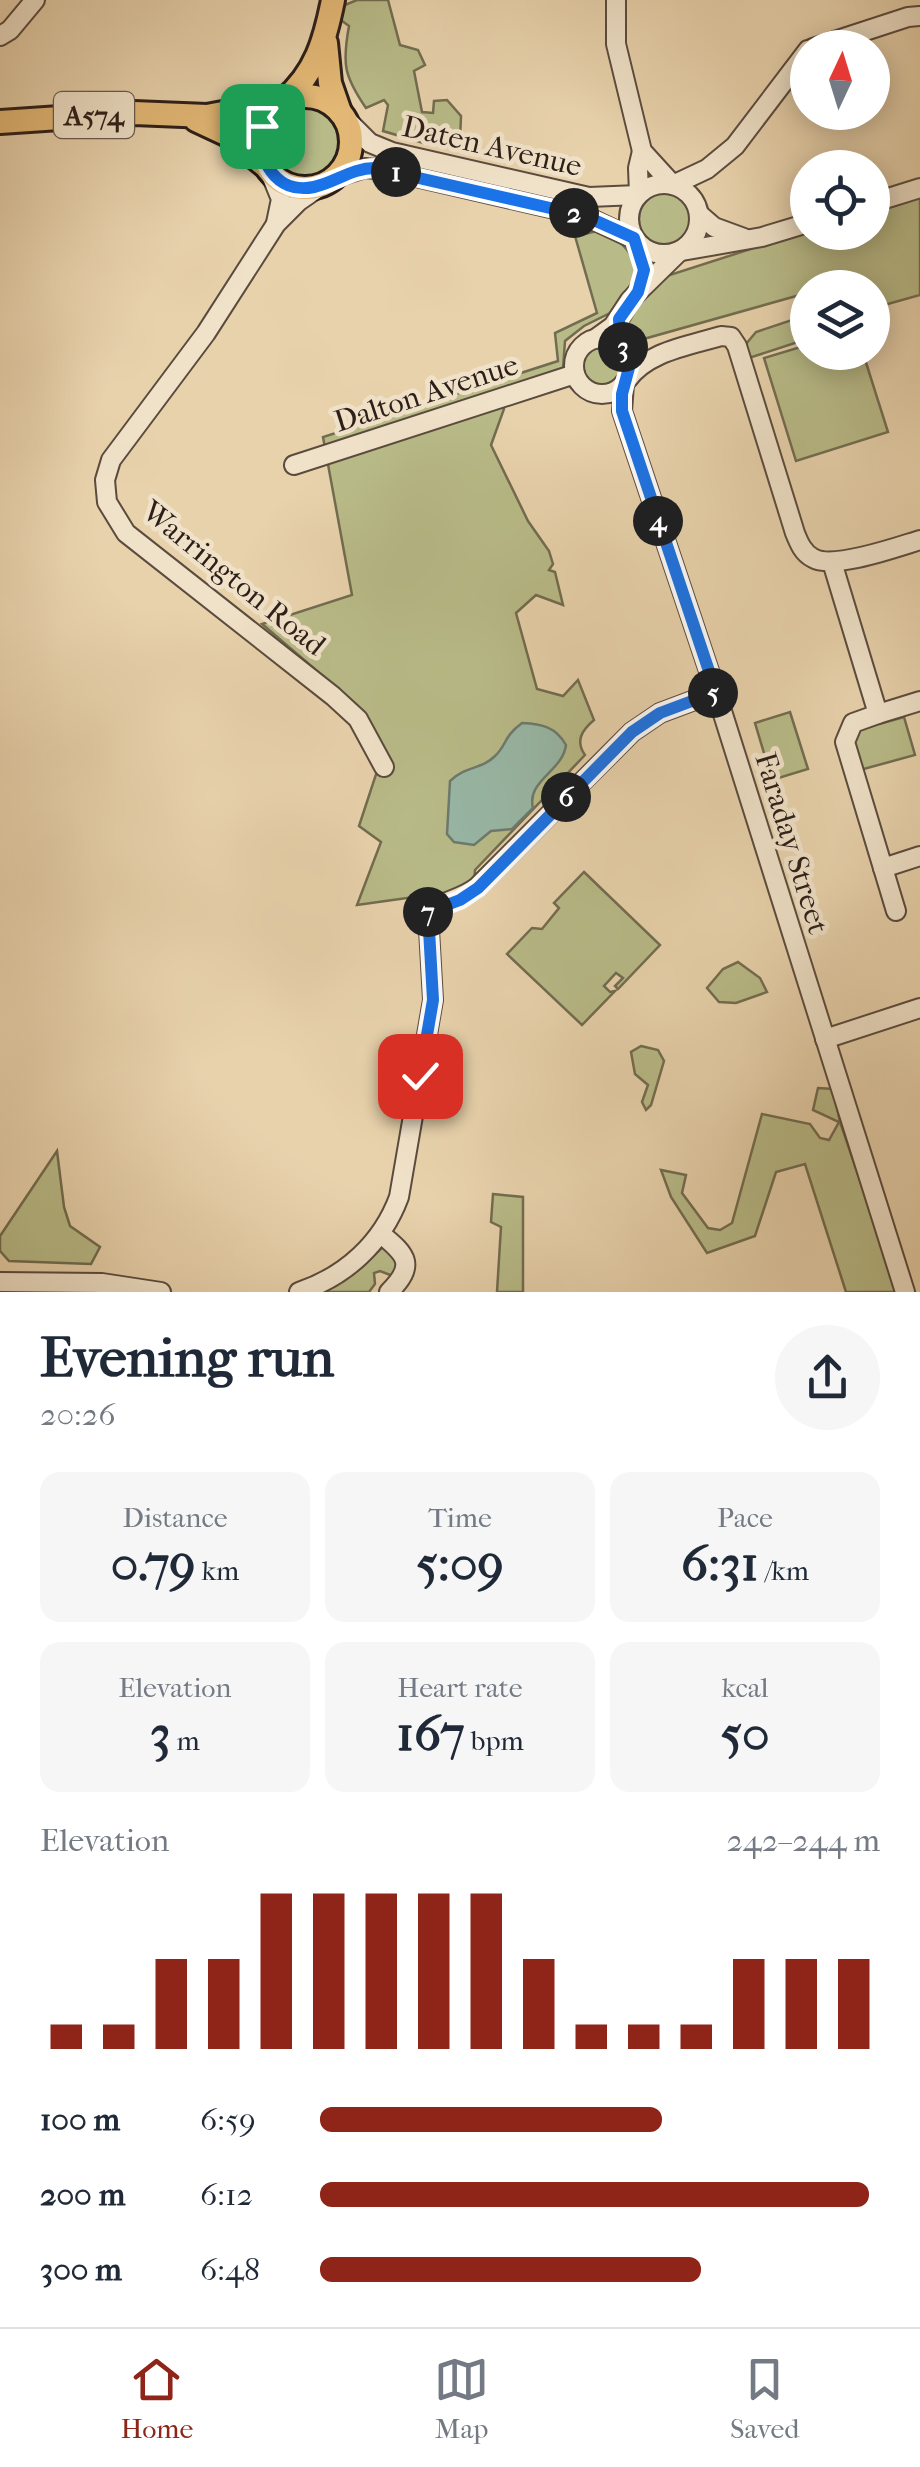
<!DOCTYPE html>
<meta charset="utf-8">
<style>
:root{--surface:#fff;--page:#f6f6f7;--text:#1f2937;--muted:#747a83;--line:#e0e1e3;--accent:#8f2418}
body{margin:0;font-family:"IM FELL French Canon",serif;background:var(--page);color:var(--text);height:100vh;display:flex;flex-direction:column;font-size:38px;white-space:nowrap}
*{box-sizing:border-box;margin:0}
p{font-size:32px;color:var(--muted)}
.icon{flex:none;width:55px;height:55px;fill:none;stroke:currentColor;stroke-width:2;stroke-linecap:round;stroke-linejoin:round}
.map{position:relative;height:1292px;overflow:hidden}
.sheet{display:flex;flex-direction:column;background:var(--surface);flex:1}
.sheet>*{flex:none}
.needle{width:65px;rotate:4deg}
.buttons{position:absolute;left:790px;top:30px;display:grid;gap:20px}
.buttons a{display:grid;place-items:center;width:100px;height:100px;border-radius:50%;background:var(--surface);box-shadow:0 5px 25px #0003;font-size:50px}
.pin{position:absolute;display:grid;place-items:center;width:85px;height:85px;color:#fff;margin:-42px;border-radius:20px;box-shadow:0 5px 15px #0006}
.km{position:absolute;width:50px;height:50px;margin:-25px;border-radius:50%;background:#222;color:#fff;font-size:28px;line-height:50px;text-align:center}
.round{display:grid;place-items:center;flex:none;width:105px;height:105px;border-radius:52px;background:var(--page)}
.summary{display:flex;align-items:center;justify-content:space-between;height:170px;padding:0 40px}
h1{font-size:55px;font-weight:700;line-height:75px}
.stats{display:grid;grid-template-columns:repeat(3,1fr);gap:15px;height:170px;padding:10px 40px}
.stats div{display:grid;align-content:center;border-radius:20px;background:var(--page);text-align:center}
.stats b{font-size:50px;font-weight:700}
.stats small{font-size:28px;font-weight:400}
.stats p{font-size:28px}
.chart{height:280px;padding:20px 40px}
.chart p{display:flex;justify-content:space-between}
.chart svg{width:100%;height:180px;margin-top:10px;stroke:var(--accent);stroke-width:6}
ul{padding:0 40px;list-style:none;font-size:32px}
li{display:grid;grid-template-columns:160px 120px 1fr;align-items:center;height:75px}
li i{height:25px;border-radius:12px;background:var(--accent)}
.dock{display:flex;justify-content:space-around;align-items:center;height:140px;border-top:2px solid var(--line);background:var(--surface);font-size:28px;color:var(--muted)}
.dock a{display:grid;justify-items:center;gap:5px}
.dock .active{color:var(--accent)}
.map>svg:first-child{display:block}
.green{fill:#b8bb88;stroke:#726c50;stroke-width:2.5}
.water{fill:#98b8a7;stroke:#6d7a6e;stroke-width:2.5}
.lines{fill:none;stroke-linecap:round;stroke-linejoin:round}
.minor-casing{stroke:#5b4b3e;stroke-width:22}
.major-casing{stroke:#2c1e19;stroke-width:28}
.minor{stroke:#f0e2c9;stroke-width:18}
.major{stroke:#e4b976;stroke-width:22}
.route-casing{stroke:#fff;stroke-width:20}
.route{stroke:#1a73e8;stroke-width:12}
.labels{text-anchor:middle;stroke-width:9;stroke-linejoin:round;paint-order:stroke}
.shield{fill:#f0e2c9;stroke:#67594e;stroke-width:2.5}
.shield-label{font-size:28px;font-weight:bold;fill:#2c1e19}
.street-label{font-size:30px;fill:#2c1e19;stroke:#f0e2c9}
</style>
<div class="map">
<svg width="920" height="1292" viewBox="0 0 920 1292">
<rect width="100%" height="100%" fill="#e8d2ac"/>
<filter id="stains"><feTurbulence type="fractalNoise" baseFrequency=".002" numOctaves="4"/><feColorMatrix values="0 0 0 0 .2 0 0 0 0 .09 0 0 0 0 .02 0 0 0 .5 -.17"/></filter>
<radialGradient id="worn" r=".72"><stop offset=".6" stop-color="#630" stop-opacity="0"/><stop offset="1" stop-color="#630" stop-opacity=".3"/></radialGradient>
<g class="green">
<path d="M357,0H388L400,45L418,50L425,65L414,71L422,112L433,113L434,101L447,100L461,116L460,140L455,149L445,147L438,132L426,135L427,144L383,131L388,105L384,100L366,108C344,76 342,64 349,26L338,18L340,7Z"/>
<circle cx="305" cy="142" r="36"/>
<circle cx="665" cy="219" r="26"/>
<polygon points="920,196 920,295 874,308 872,288 853,287 848,282 828,287 808,288 807,293 640,340 626,328 651,281 807,231 872,232 873,211"/>
<path d="M602,230C622,242 635,252 636,277L610,313L584,326L565,341L563,369L500,391L504,409L491,445L528,521L549,551L553,564L549,570L555,572L563,605L536,595L516,613L537,689L563,696L578,680L594,720C582,730 575,741 585,755L475,870L474,884L450,892L357,905L381,842L359,826L384,750L357,705L262,624L352,595L323,437L558,361L555,333L597,313L575,236Z"/>
<polygon points="807,315 807,339 749,358 746,344 756,332"/>
<polygon points="807,345 808,352 863,353 888,432 796,461 764,358"/>
<circle cx="602" cy="366" r="19"/>
<polygon points="790,712 808,769 772,780 755,723"/>
<polygon points="904,717 915,755 860,770 850,732"/>
<polygon points="584,872 660,945 618,989 615,986 623,978 616,973 604,986 610,992 615,991 582,1025 507,954 532,928 542,929 559,908 554,903"/>
<polygon points="738,962 760,978 767,992 736,1003 719,1002 707,988 723,969"/>
<polygon points="641,1046 658,1050 664,1061 651,1105 646,1110 642,1102 648,1085 635,1074 631,1052"/>
<polygon points="818,1088 833,1089 840,1122 898,1292 846,1292 805,1164 776,1172 755,1236 707,1253 671,1197 661,1170 686,1175 682,1193 708,1228 720,1230 732,1223 762,1114 810,1124 820,1138 829,1140 839,1122 813,1110"/>
<polygon points="57,1151 64,1207 70,1226 100,1247 91,1264 9,1261 0,1251 0,1236"/>
<polygon points="493,1194 523,1197 523,1292 497,1292 501,1227 491,1222"/>
<polygon points="385,1245 400,1262 398,1278 380,1271 374,1273 375,1284 369,1292 325,1292 361,1267"/>
</g>
<path class="water" d="M522,723C542,724 556,727 566,745C563,771 526,781 533,808L512,829L491,831L474,845L454,842L447,834L450,781C467,765 481,770 495,756C507,745 503,737 522,723Z"/>
<g class="lines">
<defs>
<g id="minor">
<polyline points="616,0 616,44 642,151 673,185"/>
<polyline points="0,36 10,30 35,0"/>
<polyline points="813,48 908,17 920,16"/>
<polyline points="344,117 370,143 392,152 589,197 638,195"/>
<polyline points="269,170 281,199 276,223"/>
<polyline points="333,178 365,168 386,170 585,216 634,239"/>
<polyline points="328,181 299,201 276,224 206,333 111,460 105,480 107,502 126,533 333,696 358,719 384,767"/>
<circle cx="664" cy="219" r="35"/>
<polyline points="673,185 707,169 735,146 808,50"/>
<polyline points="639,194 638,168 642,151"/>
<polyline points="872,203 920,188"/>
<polyline points="699,214 714,227 744,238"/>
<polyline points="682,251 762,237 808,223"/>
<circle cx="602" cy="366" r="28"/>
<polyline points="595,339 613,326 630,300 679,252"/>
<path d="M627,380C648,351 689,346 721,336L731,337L737,346L795,533C799,543 803,553 813,558C833,570 897,547 920,540"/>
<polyline points="624,384 622,411 716,692 905,1292"/>
<polyline points="294,465 575,374"/>
<polyline points="832,562 878,714 853,723 845,742 896,911"/>
<polyline points="878,714 920,701"/>
<polyline points="883,868 920,856"/>
<polyline points="825,1039 920,1008"/>
<path d="M381,1234C407,1255 416,1265 389,1292"/>
<polyline points="0,1282 102,1283 161,1292"/>
<path d="M299,1292C346,1276 382,1243 399,1197L433,1000L428,912C442,901 462,899 477,887L632,732L660,713L716,692"/>
</g>
<g id="major">
<polyline points="326,43 330,83 340,112"/>
<circle cx="305" cy="142" r="46"/>
<path d="M284,100C316,73 325,40 333,0"/>
<polyline points="196,120 226,134 264,165"/>
<polyline points="0,122 134,113 207,116 281,102"/>
</g>
</defs>
<use href="#minor" class="minor-casing"/>
<use href="#major" class="major-casing"/>
<use href="#minor" class="minor"/>
<use href="#major" class="major"/>
</g>
<g class="lines">
<defs>
<path id="route" d="M262,126C256,158 275,195 314,187C336,182 352,168 375,168L585,216L634,238L644,270L638,292L619,319L620,338L630,364L622,394V411L716,692L660,713L632,732L478,888L460,900L428,912L433,1000L420,1076"/>
</defs>
<use href="#route" class="route-casing"/>
<use href="#route" class="route"/>
</g>
<g class="labels">
<rect class="shield" x="54" y="92" width="80" height="46" rx="8"/>
<g class="shield-label">
<text x="94" y="125">A574</text>
</g>
<g class="street-label">
<text transform="translate(492 146) rotate(13)" y="10">Daten Avenue</text>
<text transform="translate(426 393) rotate(-18)" y="10">Dalton Avenue</text>
<text transform="translate(234 578) rotate(39)" y="10">Warrington Road</text>
<text transform="translate(792 843) rotate(73)" y="10">Faraday Street</text>
</g>
</g>
<rect width="100%" height="100%" filter="url(#stains)"/>
<rect width="100%" height="100%" fill="url(#worn)"/>
</svg>
<div class="buttons">
<a><svg class="needle" viewBox="-14 -14 28 28"><path d="M0-13l5 13h-10z" fill="#e53935"/><path d="M0 13l5-13h-10z" fill="#747a83"/></svg></a>
<a><svg class="icon" aria-label="locate" viewBox="0 0 24 24"><circle cx="12" cy="12" r="6"/><path d="M12 2v4M12 18v4M2 12h4M18 12h4"/></svg></a>
<a><svg class="icon" aria-label="layers" viewBox="0 0 24 24"><path d="M12 4l9 5-9 5-9-5zM3 14l9 5 9-5"/></svg></a>
</div>
<div class="pin" style="left:262px;top:126px;background:#1e9e55"><svg class="icon" aria-label="arrive" viewBox="0 0 24 24"><path d="M6 21V4h12l-3 4 3 4H6"/></svg></div>
<div class="pin" style="left:420px;top:1076px;background:#d93025"><svg class="icon" aria-label="check" viewBox="0 0 24 24"><path d="M5 12l5 5 9-10"/></svg></div>
<b class="km" style="left:396px;top:172px">1</b>
<b class="km" style="left:574px;top:213px">2</b>
<b class="km" style="left:623px;top:347px">3</b>
<b class="km" style="left:658px;top:521px">4</b>
<b class="km" style="left:713px;top:693px">5</b>
<b class="km" style="left:566px;top:797px">6</b>
<b class="km" style="left:428px;top:912px">7</b>
</div>
<section class="sheet">
<div class="summary"><div><h1>Evening run</h1><p>20:26</p></div><a class="round"><svg class="icon" aria-label="share" viewBox="0 0 24 24"><path d="M12 15V3M7 8l5-5 5 5M5 13v7h14v-7"/></svg></a></div>
<div class="stats">
<div><p>Distance</p><b>0.79<small> km</small></b></div>
<div><p>Time</p><b>5:09</b></div>
<div><p>Pace</p><b>6:31<small> /km</small></b></div>
</div>
<div class="stats">
<div><p>Elevation</p><b>3<small> m</small></b></div>
<div><p>Heart rate</p><b>167<small> bpm</small></b></div>
<div><p>kcal</p><b>50</b></div>
</div>
<div class="chart"><p><span>Elevation</span>242–244 m</p>
<svg viewBox="0 0 160 44" preserveAspectRatio="none"><path d="M5 44V38M15 44V38M25 44V22M35 44V22M45 44V6M55 44V6M65 44V6M75 44V6M85 44V6M95 44V22M105 44V38M115 44V38M125 44V38M135 44V22M145 44V22M155 44V22"/></svg>
</div>
<ul>
<li><b>100 m</b>6:59<i style="width:61%"></i></li>
<li><b>200 m</b>6:12<i style="width:98%"></i></li>
<li><b>300 m</b>6:48<i style="width:68%"></i></li>
</ul>
</section>
<nav class="dock">
<a class="active"><svg class="icon" aria-label="home" viewBox="0 0 24 24"><path d="M3 11l9-7 9 7M6 9v11h12V9"/></svg>Home</a>
<a><svg class="icon" aria-label="map" viewBox="0 0 24 24"><path d="M3 6l6-2 6 2 6-2v14l-6 2-6-2-6 2zM9 4v14M15 6v14"/></svg>Map</a>
<a><svg class="icon" aria-label="saved" viewBox="0 0 24 24"><path d="M7 4h10v16l-5-4-5 4z"/></svg>Saved</a>
</nav>
